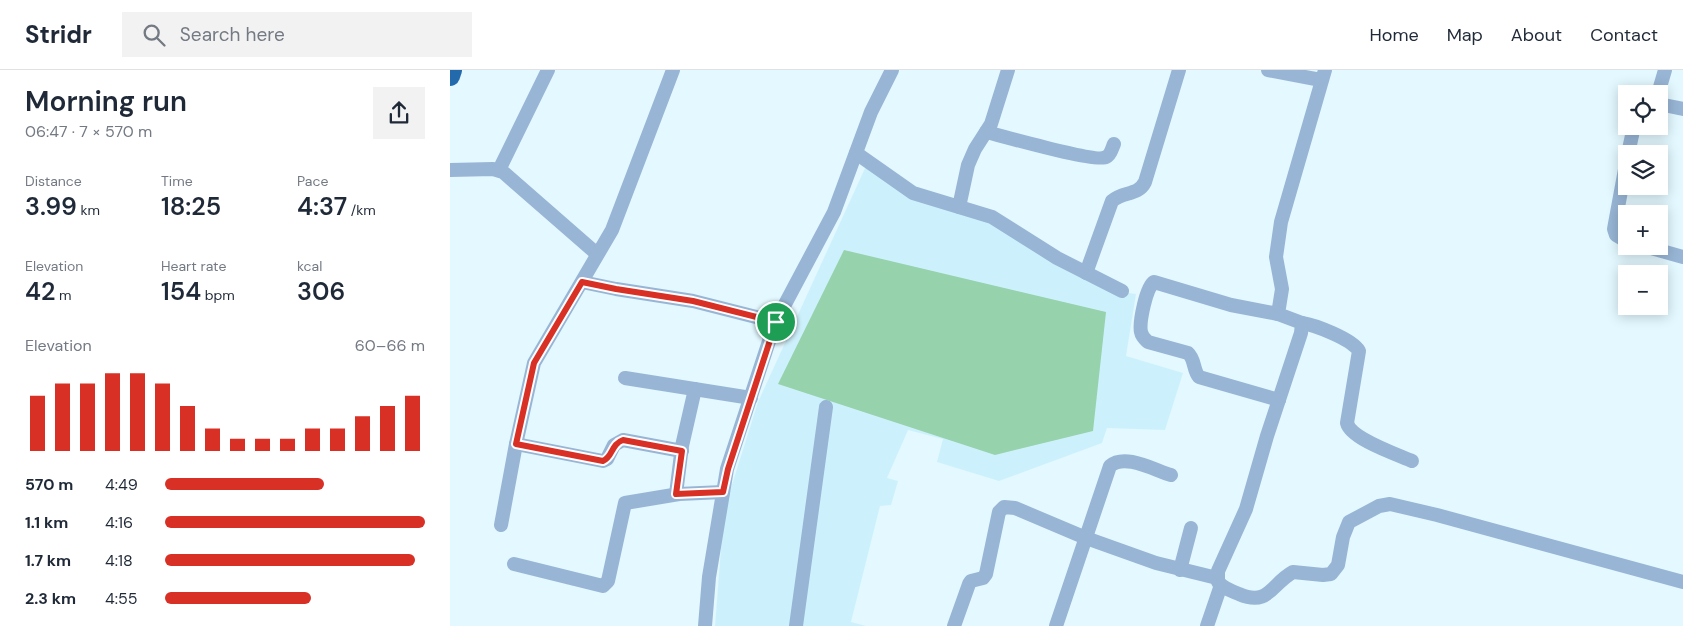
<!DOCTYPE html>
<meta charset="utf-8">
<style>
:root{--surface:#fff;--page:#f2f2f3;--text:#1f2937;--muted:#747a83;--line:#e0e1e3;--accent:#d93025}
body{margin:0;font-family:"DM Sans",sans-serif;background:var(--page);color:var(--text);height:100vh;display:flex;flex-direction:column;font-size:19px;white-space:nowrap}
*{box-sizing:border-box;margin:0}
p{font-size:16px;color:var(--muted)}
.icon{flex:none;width:28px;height:28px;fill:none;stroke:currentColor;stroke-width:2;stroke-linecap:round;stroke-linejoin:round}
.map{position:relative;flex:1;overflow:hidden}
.side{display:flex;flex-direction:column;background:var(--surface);width:450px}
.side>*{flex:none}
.tools{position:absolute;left:1168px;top:15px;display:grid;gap:10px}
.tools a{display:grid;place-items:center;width:50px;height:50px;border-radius:0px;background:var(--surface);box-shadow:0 2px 12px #0003;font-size:25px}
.pin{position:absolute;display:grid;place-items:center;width:42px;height:42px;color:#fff;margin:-21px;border:2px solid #fff;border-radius:50%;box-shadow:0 1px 5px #0007}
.round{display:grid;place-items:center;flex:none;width:52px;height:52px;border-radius:0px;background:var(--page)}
.headline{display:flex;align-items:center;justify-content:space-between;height:85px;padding:0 25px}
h1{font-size:28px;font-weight:600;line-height:38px}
.figures{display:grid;grid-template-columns:repeat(3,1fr);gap:8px;height:85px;padding:5px 25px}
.figures div{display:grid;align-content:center}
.figures b{font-size:25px;font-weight:600}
.figures small{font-size:14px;font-weight:400}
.figures p{font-size:14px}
.chart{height:140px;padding:10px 25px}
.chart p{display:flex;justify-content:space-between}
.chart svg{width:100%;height:90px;margin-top:5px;stroke:var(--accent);stroke-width:6}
ul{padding:0 25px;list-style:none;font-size:16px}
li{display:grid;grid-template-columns:80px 60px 1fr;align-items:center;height:38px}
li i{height:12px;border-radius:6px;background:var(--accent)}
header{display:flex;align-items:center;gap:30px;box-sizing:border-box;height:70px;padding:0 25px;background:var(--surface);border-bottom:1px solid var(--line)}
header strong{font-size:24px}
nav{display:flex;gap:28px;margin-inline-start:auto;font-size:18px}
.search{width:350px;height:45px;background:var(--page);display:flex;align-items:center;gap:12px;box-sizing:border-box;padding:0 18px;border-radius:0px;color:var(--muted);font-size:19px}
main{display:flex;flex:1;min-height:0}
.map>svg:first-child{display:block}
.built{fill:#cdf1fc}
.green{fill:#96d2ab}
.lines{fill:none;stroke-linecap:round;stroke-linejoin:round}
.minor{stroke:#98b5d5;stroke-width:14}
.highway{stroke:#236aac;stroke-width:20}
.route-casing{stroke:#fff;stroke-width:10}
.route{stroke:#d93025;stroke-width:6}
</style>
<header>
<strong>Stridr</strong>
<div class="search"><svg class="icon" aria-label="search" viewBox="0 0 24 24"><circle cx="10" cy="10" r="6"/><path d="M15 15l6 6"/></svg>Search here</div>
<nav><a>Home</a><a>Map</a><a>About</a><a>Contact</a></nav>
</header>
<main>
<section class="side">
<div class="headline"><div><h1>Morning run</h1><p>06:47 · 7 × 570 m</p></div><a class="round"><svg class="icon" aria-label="share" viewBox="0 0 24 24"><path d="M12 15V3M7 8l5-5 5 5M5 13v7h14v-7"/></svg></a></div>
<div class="figures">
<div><p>Distance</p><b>3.99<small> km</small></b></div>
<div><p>Time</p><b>18:25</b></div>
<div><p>Pace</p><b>4:37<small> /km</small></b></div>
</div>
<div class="figures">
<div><p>Elevation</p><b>42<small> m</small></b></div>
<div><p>Heart rate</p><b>154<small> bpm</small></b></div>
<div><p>kcal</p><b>306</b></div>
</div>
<div class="chart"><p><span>Elevation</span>60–66 m</p>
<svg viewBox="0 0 160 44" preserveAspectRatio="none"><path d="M5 44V17M15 44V11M25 44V11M35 44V6M45 44V6M55 44V11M65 44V22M75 44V33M85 44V38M95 44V38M105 44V38M115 44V33M125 44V33M135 44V27M145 44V22M155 44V17"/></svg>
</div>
<ul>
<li><b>570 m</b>4:49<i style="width:61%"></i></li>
<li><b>1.1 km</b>4:16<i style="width:100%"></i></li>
<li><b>1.7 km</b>4:18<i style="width:96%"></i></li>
<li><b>2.3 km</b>4:55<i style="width:56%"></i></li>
</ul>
</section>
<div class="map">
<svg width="1233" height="556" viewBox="0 0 1233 556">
<rect width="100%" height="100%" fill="#e3f8ff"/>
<polygon class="built" points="416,96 466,128 539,146 658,220 686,224 676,286 733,303 715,360 657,358 652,373 549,411 487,392 493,369 458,360 437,408 448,411 441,435 430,436 401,552 416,556 265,556 274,440 308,332"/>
<polygon class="green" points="394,180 656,242 643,361 545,385 328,314"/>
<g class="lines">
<g class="minor">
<polyline points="818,0 871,10"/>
<path d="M875,0L831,152L826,187L832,219L828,244L852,253L851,263L817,366L796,439L768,501V512C773,518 781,521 789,524C819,537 821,514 843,502L873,505L881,504L888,495L893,467L899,452L929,436L940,434L987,445L1233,512"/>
<polyline points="1208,24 1215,0"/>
<polyline points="1209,34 1233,39"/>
<path d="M536,62C553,66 646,93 656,87C661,85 662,78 664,74"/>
<polyline points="406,83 463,123 542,147 607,188 672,221"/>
<polyline points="1178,84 1184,56"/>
<polyline points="1176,94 1164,159 1166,165 1176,171"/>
<polyline points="0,100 43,99 53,102 147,184"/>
<polyline points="49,100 98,0"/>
<polyline points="509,137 518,95 525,79 541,54 558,0"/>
<polyline points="1194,176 1233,187"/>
<path d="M636,203L662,131C673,121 688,126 695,112L729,0"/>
<polyline points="132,212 166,219 243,231 326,252"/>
<path d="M828,244L781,235L704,212C696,217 689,253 691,262C692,267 695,269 698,272L738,283C745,289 743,300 749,307L829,330"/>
<path d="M852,253C865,255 902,269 909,281L897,353C901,369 946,384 962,391"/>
<polyline points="175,308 301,328"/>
<polyline points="66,374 153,391 157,389 164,375 173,370 232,381"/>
<polyline points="226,424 232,376 245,319"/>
<polyline points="51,455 66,374 84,293 162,160 223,0"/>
<polyline points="64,494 153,516 158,511 175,433 229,424 273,422"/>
<polyline points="730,500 741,458"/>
<polyline points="255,556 259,507 277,399 325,253 384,142 421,42 442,0"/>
<polyline points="346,556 376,337"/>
<polyline points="504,556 519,514 521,511 533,508 536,504 549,442 554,437 565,438 636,468 706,493 767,508"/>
<path d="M606,556L660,396C675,383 704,400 721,405"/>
<polyline points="757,556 771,515"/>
</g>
<polyline class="highway" points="0,6 2,0"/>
</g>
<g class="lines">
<defs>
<path id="route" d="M132,212L166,219L243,231L326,252L278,399L273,422L226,424L232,381L173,370C161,374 163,387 153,391L66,374L84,293Z"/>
</defs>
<use href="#route" class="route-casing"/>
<use href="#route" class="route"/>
</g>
</svg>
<div class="tools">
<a><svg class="icon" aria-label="locate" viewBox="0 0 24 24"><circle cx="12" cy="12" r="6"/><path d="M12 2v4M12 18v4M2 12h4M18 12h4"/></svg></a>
<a><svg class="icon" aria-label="layers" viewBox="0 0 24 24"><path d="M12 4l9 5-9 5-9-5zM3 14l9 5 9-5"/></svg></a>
<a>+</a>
<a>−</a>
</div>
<div class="pin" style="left:326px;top:252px;background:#1e9e55"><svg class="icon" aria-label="arrive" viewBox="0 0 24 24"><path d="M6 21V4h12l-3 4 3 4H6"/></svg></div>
</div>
</main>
